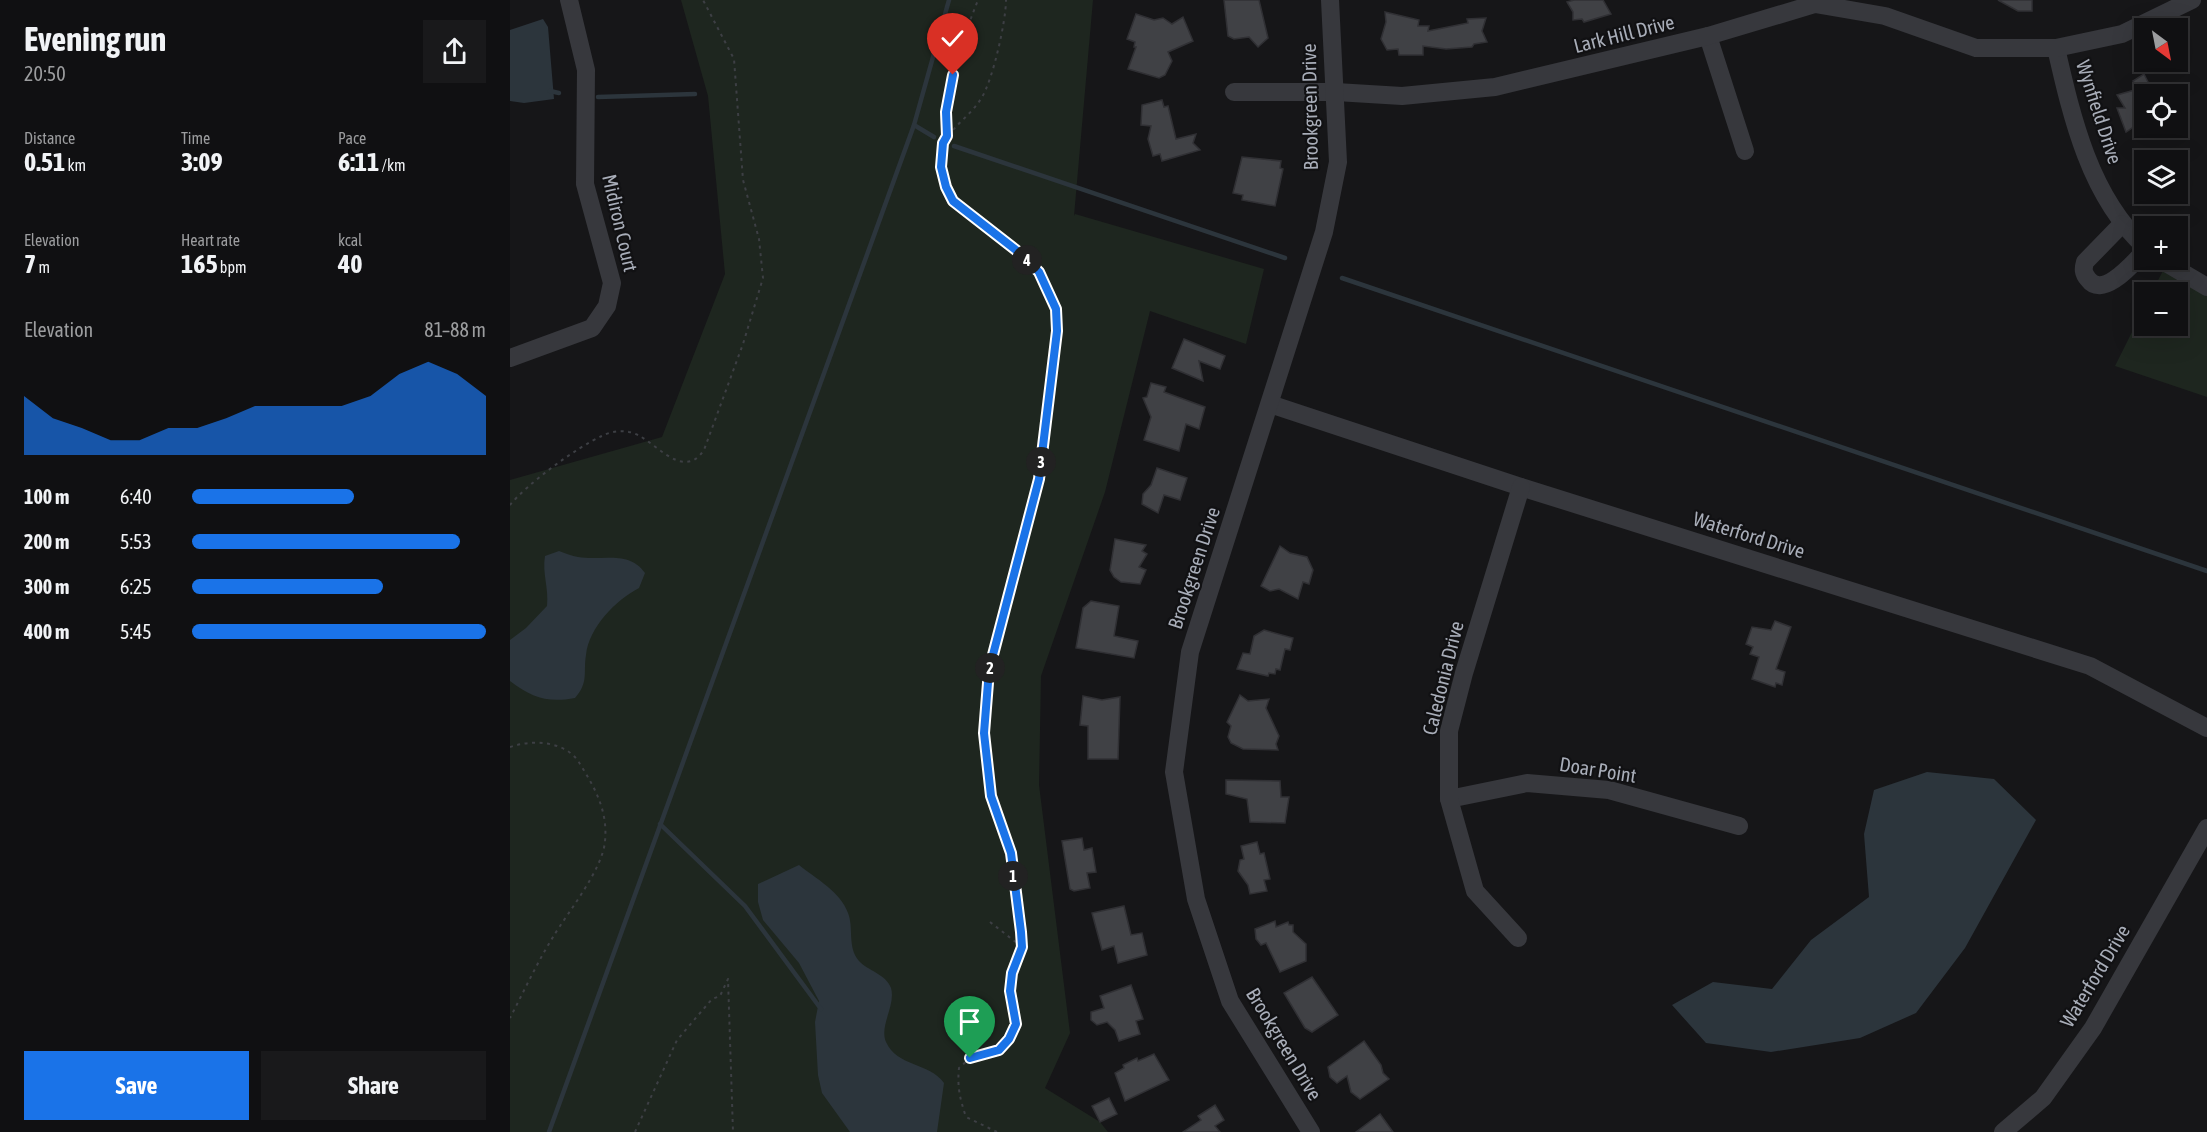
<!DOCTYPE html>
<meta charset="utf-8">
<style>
:root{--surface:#101012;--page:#19191b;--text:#f1f3f6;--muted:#9c9d9f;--line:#303032;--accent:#1a73e8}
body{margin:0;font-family:"Asap Condensed",sans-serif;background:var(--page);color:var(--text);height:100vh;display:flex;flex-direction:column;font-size:22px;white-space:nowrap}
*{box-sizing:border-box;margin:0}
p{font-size:20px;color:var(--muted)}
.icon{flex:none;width:33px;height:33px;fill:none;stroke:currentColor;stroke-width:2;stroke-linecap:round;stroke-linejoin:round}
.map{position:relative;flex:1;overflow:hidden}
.details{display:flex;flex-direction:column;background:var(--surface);width:510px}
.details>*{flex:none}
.needle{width:39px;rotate:148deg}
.buttons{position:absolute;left:1624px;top:18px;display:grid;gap:12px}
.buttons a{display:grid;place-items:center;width:54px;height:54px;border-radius:0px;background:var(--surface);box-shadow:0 6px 24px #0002,0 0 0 2px var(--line);font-size:30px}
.pin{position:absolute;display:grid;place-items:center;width:51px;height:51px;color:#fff;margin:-62px -26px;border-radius:50% 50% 50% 0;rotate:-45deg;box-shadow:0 0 6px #0007}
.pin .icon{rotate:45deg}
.km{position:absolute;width:30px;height:30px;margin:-15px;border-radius:50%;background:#222;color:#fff;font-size:16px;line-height:30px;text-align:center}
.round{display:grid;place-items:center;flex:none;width:63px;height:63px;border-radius:0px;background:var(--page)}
.overview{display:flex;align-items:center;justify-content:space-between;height:102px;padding:0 24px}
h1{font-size:33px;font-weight:700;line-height:45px}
.stats{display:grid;grid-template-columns:repeat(3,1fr);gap:9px;height:102px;padding:6px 24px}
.stats div{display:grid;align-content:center}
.stats b{font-size:26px;font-weight:700}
.stats small{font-size:16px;font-weight:400}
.stats p{font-size:16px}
.chart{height:168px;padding:12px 24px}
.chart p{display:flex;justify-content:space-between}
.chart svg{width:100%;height:108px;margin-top:6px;fill:var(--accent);opacity:.7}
.button{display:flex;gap:12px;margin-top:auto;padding:12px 24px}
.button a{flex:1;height:69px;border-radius:0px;background:var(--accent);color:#fff;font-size:24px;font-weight:700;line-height:69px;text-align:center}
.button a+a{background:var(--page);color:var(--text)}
ul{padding:0 24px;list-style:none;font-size:20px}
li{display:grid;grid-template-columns:96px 72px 1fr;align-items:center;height:45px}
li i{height:15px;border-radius:8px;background:var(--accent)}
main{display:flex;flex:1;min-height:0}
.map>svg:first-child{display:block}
.green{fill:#1e261f}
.water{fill:#2c353c}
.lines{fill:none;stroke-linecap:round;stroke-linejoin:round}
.stream{stroke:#2c353c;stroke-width:4.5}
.building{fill:#404145;stroke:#303034;stroke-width:1.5}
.path{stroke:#3d3f44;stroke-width:2;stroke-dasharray:3 4.5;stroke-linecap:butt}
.minor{stroke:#37383d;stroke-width:18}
.route-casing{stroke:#fff;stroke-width:12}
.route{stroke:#1a73e8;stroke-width:8}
.labels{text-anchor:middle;stroke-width:4.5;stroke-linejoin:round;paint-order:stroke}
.street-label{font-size:20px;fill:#a8adb8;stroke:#111113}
</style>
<main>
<section class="details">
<div class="overview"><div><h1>Evening run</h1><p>20:50</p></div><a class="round"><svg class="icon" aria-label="share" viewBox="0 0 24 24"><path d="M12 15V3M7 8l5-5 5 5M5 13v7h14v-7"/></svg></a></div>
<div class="stats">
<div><p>Distance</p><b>0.51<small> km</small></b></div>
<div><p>Time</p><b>3:09</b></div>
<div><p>Pace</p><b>6:11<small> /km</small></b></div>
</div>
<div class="stats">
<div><p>Elevation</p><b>7<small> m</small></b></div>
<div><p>Heart rate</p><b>165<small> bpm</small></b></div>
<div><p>kcal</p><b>40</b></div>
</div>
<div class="chart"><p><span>Elevation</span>81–88 m</p>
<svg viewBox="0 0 160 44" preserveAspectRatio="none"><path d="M0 44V20L10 29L20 33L30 38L40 38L50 33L60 33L70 29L80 24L90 24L100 24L110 24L120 20L130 11L140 6L150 11L160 20V44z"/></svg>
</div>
<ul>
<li><b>100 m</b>6:40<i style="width:55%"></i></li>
<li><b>200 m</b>5:53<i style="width:91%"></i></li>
<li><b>300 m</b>6:25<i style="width:65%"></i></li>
<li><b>400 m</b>5:45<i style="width:100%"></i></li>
</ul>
<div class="button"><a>Save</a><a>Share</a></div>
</section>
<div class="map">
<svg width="1697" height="1132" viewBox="0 0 1697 1132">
<rect width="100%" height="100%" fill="#161618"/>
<g class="green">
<polygon points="171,0 583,0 564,216 565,214 754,269 736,344 640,311 595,492 531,676 529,785 560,1033 535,1088 590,1122 598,1132 0,1132 0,480 152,437 215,274 198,96"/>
<polygon points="1657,263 1697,287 1697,397 1605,366 1635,306 1635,326 1668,326 1668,292 1642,292"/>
</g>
<g class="water">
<polygon points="33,19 38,27 44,99 14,103 0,101 0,30"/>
<path d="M49,551C55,553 62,556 68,557C92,561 119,550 135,573L129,588C106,600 79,627 76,655C73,673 79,682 65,698C38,703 22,698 0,681V640L16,628L37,606C39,588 32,573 35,556Z"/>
<polygon points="1417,772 1484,779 1526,820 1455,948 1406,1013 1350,1038 1261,1052 1196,1043 1162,1005 1203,982 1262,989 1301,940 1359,897 1354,834 1364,790"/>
<path d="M289,865C305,878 331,892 338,913C344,928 337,947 349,961C358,971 376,974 381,988C386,1005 369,1026 376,1042C387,1067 419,1062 434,1083L427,1132H340L312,1093L308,1075L305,1022L309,1001L289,963L253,920L248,902V884Z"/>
</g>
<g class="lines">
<g class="stream">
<polyline points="40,91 49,93"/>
<polyline points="88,97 185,94"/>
<polyline points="404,125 424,137"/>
<polyline points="444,146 775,258"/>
<polyline points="832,278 1697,571"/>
<polyline points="150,824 235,906 311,1009"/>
<polyline points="39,1132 404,125 439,0"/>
</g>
</g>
<g class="building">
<polygon points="714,0 749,0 758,38 748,47 739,37 724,39 718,36"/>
<polygon points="1064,0 1093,0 1101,14 1074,22 1072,19 1063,20 1063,12 1057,2"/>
<polygon points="1488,0 1522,0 1522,11 1508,11"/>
<polygon points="875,12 909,20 908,26 919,26 918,31 958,23 957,19 976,18 972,31 977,42 964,44 962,47 936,49 913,46 913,55 889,55 888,49 877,50 871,39 876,22"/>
<polygon points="626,14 644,20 653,18 662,24 673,17 683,41 658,52 662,61 655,75 649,78 618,69 626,47 624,47 625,42 617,39"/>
<polygon points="1634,74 1644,94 1635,94 1635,119 1616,132 1607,108 1615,108 1607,95 1628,89 1623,81"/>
<polygon points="652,100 654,107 658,106 666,139 686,134 683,143 690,150 652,161 650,154 643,156 638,139 641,126 631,125 632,105"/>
<polygon points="732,157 771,161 770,168 773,169 765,206 732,200 733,195 723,193"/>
<polygon points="674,339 715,356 710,369 689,361 693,381 662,368"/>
<polygon points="641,383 656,387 654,392 695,407 689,429 676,424 669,451 634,440 641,417 633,398 637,397"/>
<polygon points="647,468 677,478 670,500 654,495 648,513 632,504 633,494 641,485"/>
<polygon points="605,539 636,545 632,551 637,554 629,567 636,570 630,584 611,582 604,577 600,570"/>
<polygon points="770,546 780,553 797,557 803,570 799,584 793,582 788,599 769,589 760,591 751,586"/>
<polygon points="581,601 609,606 604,636 628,641 624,658 566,648 573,608"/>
<polygon points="1265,621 1281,627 1266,669 1275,672 1272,685 1266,683 1265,687 1242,679 1249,657 1240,654 1243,647 1236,644 1242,627 1261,630"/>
<polygon points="754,630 783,638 780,650 775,649 770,670 766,669 765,674 759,673 758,676 727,669 733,653 740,654 744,636"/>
<polygon points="730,695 738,701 759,699 756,708 769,736 766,744 768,750 733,749 721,743 718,737 721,726 717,722"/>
<polygon points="573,696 592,700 610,697 608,759 578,759 578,726 570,725"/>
<polygon points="716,780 770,781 771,797 779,797 775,823 740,822 737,799 716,794"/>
<polygon points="572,838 574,850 582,848 586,872 577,873 580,888 564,891 560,889 552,841"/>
<polygon points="747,842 750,854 754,853 760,879 754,880 757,891 740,894 738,885 728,871 730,860 734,859 731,846"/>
<polygon points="614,906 621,935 632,933 637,955 608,963 604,946 592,950 582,913"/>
<polygon points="765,921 766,927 778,922 779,925 783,925 783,932 796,944 796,961 770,972 756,943 751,945 746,939 745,929"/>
<polygon points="802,977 828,1015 802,1032 795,1028 774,993"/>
<polygon points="621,985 633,1019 626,1021 630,1034 609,1041 605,1030 597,1022 587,1025 581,1020 581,1012 594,1008 590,996"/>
<polygon points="854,1041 871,1065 873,1073 879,1079 850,1099 841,1092 837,1076 827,1083 820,1077 818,1067"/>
<polygon points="644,1054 659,1080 615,1101 605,1073 614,1068 613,1065 627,1058 628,1061"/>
<polygon points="599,1098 607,1114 590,1122 582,1106"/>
<polygon points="705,1105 714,1120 705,1126 710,1132 673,1132 691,1120 688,1116"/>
<polygon points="870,1114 883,1132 846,1132"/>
</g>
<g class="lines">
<g class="path">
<path d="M437,136C434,89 451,44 468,0"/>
<path d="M0,505C17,484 67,447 92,436C99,432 110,430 119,432C142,435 171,484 194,450L233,344L253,278L249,239L233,180L224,59L193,0"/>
<path d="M0,747C23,739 57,741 70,764C85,788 98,811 95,841C93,869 58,912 43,937C27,963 14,991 0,1018"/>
<polyline points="480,922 512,947"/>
<polyline points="125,1132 167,1040 202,999 210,996 218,979 223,1132"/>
<path d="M487,1132L456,1117C450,1099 447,1087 449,1068L460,1058L489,1050L499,1039L506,1024L500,991L502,973L512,947L511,932L500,853L481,796L474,733L479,670L529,479L547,331C544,233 443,241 432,169C426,132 457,123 472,97C483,79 496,21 496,0"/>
</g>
<g class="minor">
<polyline points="1198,36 1235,151"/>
<path d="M1546,48C1562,118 1580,197 1635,247"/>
<polyline points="724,92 826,92 892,96 985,87 1198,36 1305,4 1375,16 1466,48 1546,48 1612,34 1682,0"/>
<path d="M1612,224L1575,262C1573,269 1573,273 1578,279C1593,300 1624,262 1635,251"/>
<polyline points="1651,260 1697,287"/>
<polyline points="0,358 82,328 97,306 102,283 75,184 76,70 59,0"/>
<polyline points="760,404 1011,487 1580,666 1697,728"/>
<polyline points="939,799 1017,783 1099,790 1229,826"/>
<polyline points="1008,938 965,891 939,799 939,731 954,673 1011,487"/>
<polyline points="801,1132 720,1001 686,899 664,772 680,652 814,232 828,162 820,0"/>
<polyline points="1493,1132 1533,1098 1583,1028 1697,828"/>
</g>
</g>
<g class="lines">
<defs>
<polyline id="route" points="443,75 436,112 437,136 433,143 431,167 436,187 443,201 511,254 529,272 546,309 547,331 529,479 479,670 474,733 481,796 501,853 511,932 512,947 502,973 500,991 506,1024 499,1039 489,1050 460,1058"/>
</defs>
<use href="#route" class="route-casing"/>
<use href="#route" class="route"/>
</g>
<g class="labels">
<g class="street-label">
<text transform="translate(1114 34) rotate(-14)" y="7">Lark Hill Drive</text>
<text transform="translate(800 107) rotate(-91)" y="7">Brookgreen Drive</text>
<text transform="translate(1589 112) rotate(72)" y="7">Wynfield Drive</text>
<text transform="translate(110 223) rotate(77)" y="7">Midiron Court</text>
<text transform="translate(1239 535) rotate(17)" y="7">Waterford Drive</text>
<text transform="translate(684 568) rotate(-72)" y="7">Brookgreen Drive</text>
<text transform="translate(933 678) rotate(-76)" y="7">Caledonia Drive</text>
<text transform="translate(1088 770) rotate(9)" y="7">Doar Point</text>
<text transform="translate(1585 976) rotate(-59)" y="7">Waterford Drive</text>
<text transform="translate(774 1044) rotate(59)" y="7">Brookgreen Drive</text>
</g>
</g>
</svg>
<div class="buttons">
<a><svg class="needle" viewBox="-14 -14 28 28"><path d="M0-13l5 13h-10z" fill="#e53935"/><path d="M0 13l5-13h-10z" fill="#9c9d9f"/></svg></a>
<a><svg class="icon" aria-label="locate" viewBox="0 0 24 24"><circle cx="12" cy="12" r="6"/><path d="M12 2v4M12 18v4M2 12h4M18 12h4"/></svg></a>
<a><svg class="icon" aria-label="layers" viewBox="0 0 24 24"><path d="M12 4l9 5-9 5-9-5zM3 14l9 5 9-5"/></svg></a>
<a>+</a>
<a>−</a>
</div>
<div class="pin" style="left:460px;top:1058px;background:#1e9e55"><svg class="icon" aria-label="arrive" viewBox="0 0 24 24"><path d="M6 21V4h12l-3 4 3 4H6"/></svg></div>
<div class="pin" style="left:443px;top:75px;background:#d93025"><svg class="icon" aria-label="check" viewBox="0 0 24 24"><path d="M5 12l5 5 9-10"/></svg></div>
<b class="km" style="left:503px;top:876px">1</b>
<b class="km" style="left:480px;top:668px">2</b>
<b class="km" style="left:531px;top:462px">3</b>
<b class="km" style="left:517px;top:260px">4</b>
</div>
</main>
